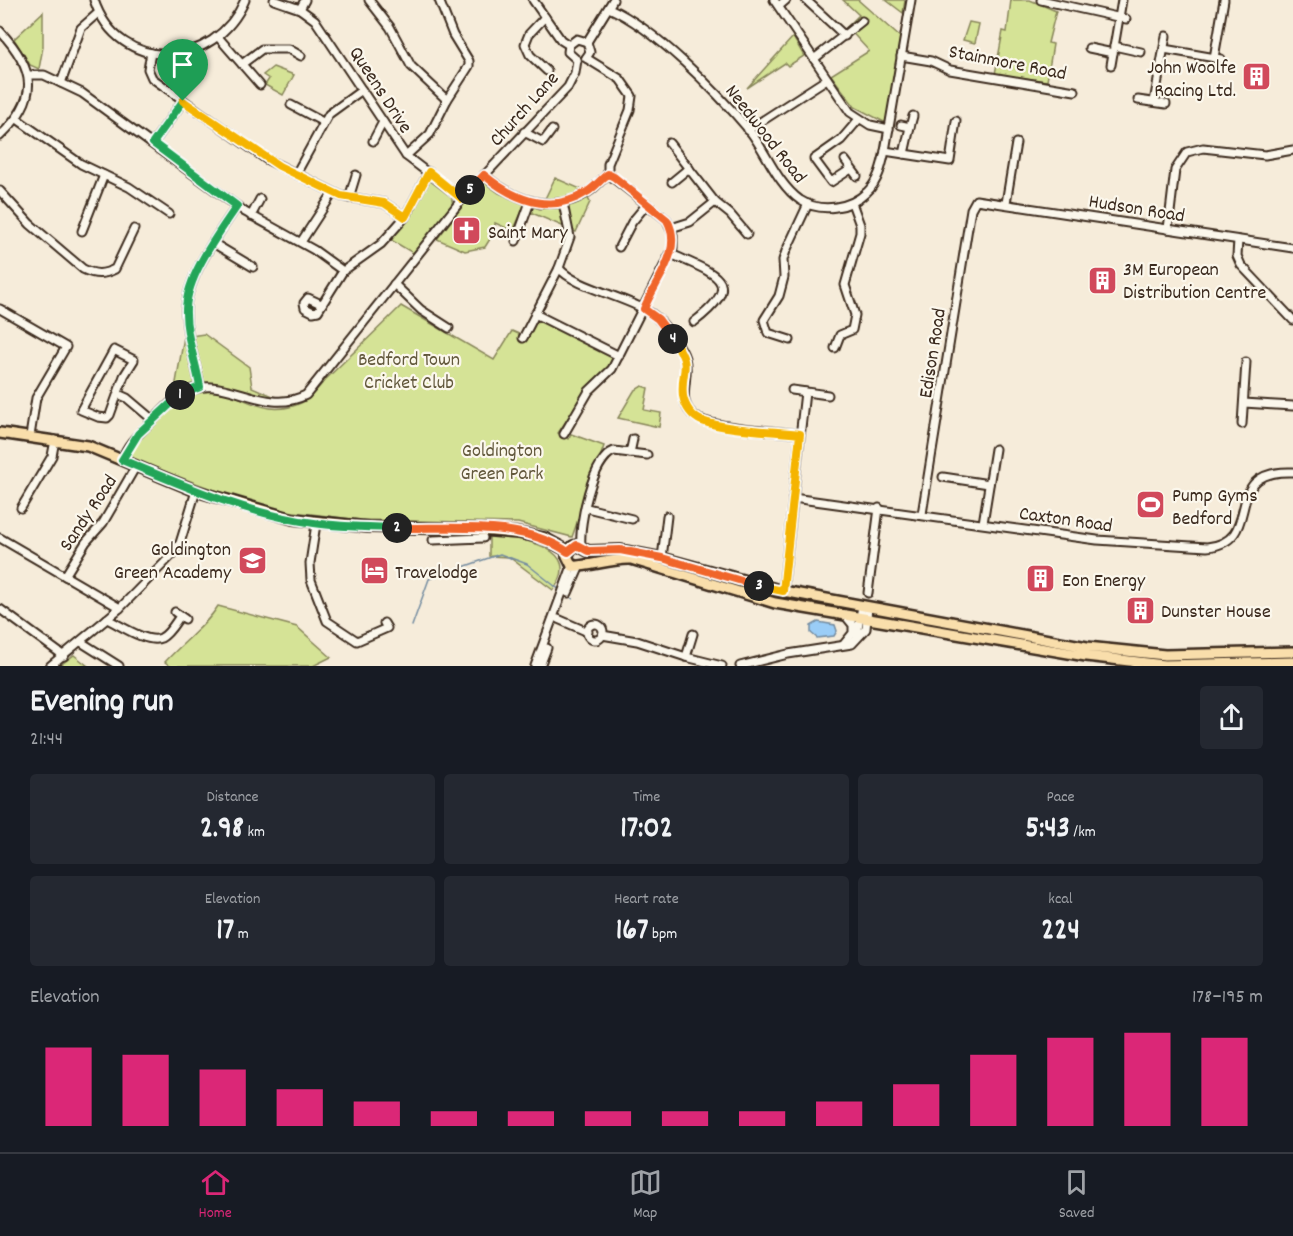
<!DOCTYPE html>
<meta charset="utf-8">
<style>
:root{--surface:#171b24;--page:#242831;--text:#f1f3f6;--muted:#9ea1a6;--line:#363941;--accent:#db2777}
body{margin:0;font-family:Dekko,sans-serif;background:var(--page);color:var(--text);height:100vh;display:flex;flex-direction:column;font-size:22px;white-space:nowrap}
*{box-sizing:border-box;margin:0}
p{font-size:20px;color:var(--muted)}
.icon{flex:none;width:33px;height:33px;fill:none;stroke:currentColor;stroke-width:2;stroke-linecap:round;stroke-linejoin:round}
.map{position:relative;height:666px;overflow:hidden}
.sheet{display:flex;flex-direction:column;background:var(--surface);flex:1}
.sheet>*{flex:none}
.pin{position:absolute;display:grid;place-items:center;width:51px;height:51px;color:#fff;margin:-62px -26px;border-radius:50% 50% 50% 0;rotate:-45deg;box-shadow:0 0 6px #0007}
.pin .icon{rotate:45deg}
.km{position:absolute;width:30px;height:30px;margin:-15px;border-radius:50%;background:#222;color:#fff;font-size:16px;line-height:30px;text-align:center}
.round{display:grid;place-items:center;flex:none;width:63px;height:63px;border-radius:6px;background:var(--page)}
.head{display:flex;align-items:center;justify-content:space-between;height:102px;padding:0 30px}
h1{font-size:33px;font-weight:700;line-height:45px}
.metrics{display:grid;grid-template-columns:repeat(3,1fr);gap:9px;height:102px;padding:6px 30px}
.metrics div{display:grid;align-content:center;border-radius:6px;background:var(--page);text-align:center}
.metrics b{font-size:30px;font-weight:700}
.metrics small{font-size:16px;font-weight:400}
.metrics p{font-size:16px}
.chart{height:168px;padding:12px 30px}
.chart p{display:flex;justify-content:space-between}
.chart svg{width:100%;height:108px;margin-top:6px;stroke:var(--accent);stroke-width:6}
.menu{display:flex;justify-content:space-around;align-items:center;height:84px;border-top:2px solid var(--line);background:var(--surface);font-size:16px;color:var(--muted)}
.menu a{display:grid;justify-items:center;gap:3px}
.menu .on{color:var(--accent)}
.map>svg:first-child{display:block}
.green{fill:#d5e396;stroke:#88865a;stroke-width:1.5}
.water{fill:#9acdf7;stroke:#748ca0;stroke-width:1.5}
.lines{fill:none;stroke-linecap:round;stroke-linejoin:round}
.stream{stroke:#748ca0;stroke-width:1.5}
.minor-casing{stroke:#3b2a1e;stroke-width:11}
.major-casing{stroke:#3b2a1e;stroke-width:14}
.minor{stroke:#fbf7ec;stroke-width:7}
.major{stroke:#f9deab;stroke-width:9}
.split-1-casing{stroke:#fff;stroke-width:12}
.split-2-casing{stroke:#fff;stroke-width:12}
.split-3-casing{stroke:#fff;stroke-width:12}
.split-4-casing{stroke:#fff;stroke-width:12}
.split-5-casing{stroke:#fff;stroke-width:12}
.split-6-casing{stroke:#fff;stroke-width:12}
.split-1{stroke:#22a559;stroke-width:8}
.split-2{stroke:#22a559;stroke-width:8}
.split-3{stroke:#f0652b;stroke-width:8}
.split-4{stroke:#f5b400;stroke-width:8}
.split-5{stroke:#f0652b;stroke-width:8}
.split-6{stroke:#f5b400;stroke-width:8}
.labels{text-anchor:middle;stroke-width:4.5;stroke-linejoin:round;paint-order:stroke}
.street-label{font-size:20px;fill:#3b2a1e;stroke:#fbf7ec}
.poi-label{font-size:20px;fill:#3b2a1e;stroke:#fbf7ec;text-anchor:start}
.park-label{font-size:20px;fill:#62583c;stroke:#fbf7ec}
</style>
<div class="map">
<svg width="1293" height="666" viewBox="0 0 1293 666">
<rect width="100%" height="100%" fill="#f6ecda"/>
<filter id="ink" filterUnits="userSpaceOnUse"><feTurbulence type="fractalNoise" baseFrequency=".0167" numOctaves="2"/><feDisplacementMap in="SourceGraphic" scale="12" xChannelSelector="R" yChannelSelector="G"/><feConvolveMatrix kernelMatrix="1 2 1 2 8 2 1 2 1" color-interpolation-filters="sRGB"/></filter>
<g filter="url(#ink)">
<g class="green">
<polygon points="843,0 858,0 901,38 886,123 855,107 831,75 869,51 847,27 859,15"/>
<polygon points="886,0 905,0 903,13"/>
<polygon points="1011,0 1030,0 1056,11 1048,43 1053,44 1047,81 995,74 1003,31 1007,32"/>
<polygon points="43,12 43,47 39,69 30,65 14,39"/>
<polygon points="969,22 979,24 975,43 963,40"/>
<polygon points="793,37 804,56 788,66 785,63 747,88"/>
<polygon points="273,67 294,75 283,95 265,85 269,79 263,75"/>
<polygon points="429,178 451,195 453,205 413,253 391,240 416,206"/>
<polygon points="555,178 583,190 590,202 576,232 523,209 513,231 495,223 495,231 485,247 465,251 437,239 482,181 499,193 540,209"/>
<path d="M401,306L494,360L512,331L521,335L533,310L541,321L611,355L613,362L600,378L594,380L558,433L569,439L571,434L604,446L572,537L518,523L360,520L278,510L217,491L134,460L130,452C136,438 152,425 164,415C229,355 245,430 303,402C311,398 319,387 325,380C351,355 376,331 401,306Z"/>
<polygon points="204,334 249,367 252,387 275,397 298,396 274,400 209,384 194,386 174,394 184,337"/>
<polygon points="642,386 648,388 644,410 661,413 659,427 618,418 634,391"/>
<path d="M489,534C516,538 587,546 553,590L509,557L489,556Z"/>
<path d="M218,606L297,627L331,657L313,666H170L165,662C182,643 205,627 218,606Z"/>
<polygon points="74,655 88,666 59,666"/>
</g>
<polygon class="water" points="818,622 835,625 837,631 834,636 817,638 811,633 811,626"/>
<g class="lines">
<g class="stream">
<polyline points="567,595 573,599"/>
<polyline points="412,626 429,579 500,554 527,564 561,591"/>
</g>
<defs>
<g id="minor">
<path d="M94,0C119,75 215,70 245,0"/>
<polyline points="274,0 300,9 315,20 406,156 462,199"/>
<polyline points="369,0 390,27 411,66 447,100"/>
<polyline points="533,0 561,40 569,45"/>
<polyline points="774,0 850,112 870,125 889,129"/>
<polyline points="806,0 845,36"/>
<polyline points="1041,0 1126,19"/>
<polyline points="779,6 786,0"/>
<path d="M609,8C656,29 716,91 749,130C766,151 777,184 800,200C820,213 850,209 867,192C878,182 882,165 885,151L911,0"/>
<polyline points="300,9 305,0"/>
<polyline points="545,17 529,34 525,44 530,55 547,71"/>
<path d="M0,31C36,70 40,98 0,136"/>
<polyline points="219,38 260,85"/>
<polyline points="587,42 613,0"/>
<polyline points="569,45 577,39 587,42"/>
<polyline points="569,45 568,52 577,60"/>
<polyline points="1114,46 1141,52"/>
<polyline points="1089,48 1113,53"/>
<polyline points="1164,49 1221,59"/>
<polyline points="151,53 148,69 152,78 266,159 341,196 384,203 405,217"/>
<polyline points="901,56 931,61 950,70 1075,91"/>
<polyline points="586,58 590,52 587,42"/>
<polyline points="1214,58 1224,0"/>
<polyline points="814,59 862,21"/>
<polyline points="242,64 262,49 289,49 301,56"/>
<polyline points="1111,65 1122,0"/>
<polyline points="28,75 44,75 82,93 245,212 314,250 343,271"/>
<polyline points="61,83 81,28 98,13"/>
<polyline points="1138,100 1166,104"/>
<polyline points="1154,102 1166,36"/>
<polyline points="291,105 323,122"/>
<polyline points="17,119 81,164 129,187 169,214"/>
<polyline points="910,127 913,116"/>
<polyline points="748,130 827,79"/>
<polyline points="524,132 543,142 552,130"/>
<polyline points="373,141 383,122"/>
<polyline points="153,143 183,101"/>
<polyline points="669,143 715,202 730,214 747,234"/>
<polyline points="885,151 904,154 910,127 901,125"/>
<polyline points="904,154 950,161 956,121"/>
<polyline points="406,156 430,134 447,100 469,66 469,61 453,35 439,0"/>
<polyline points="845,160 857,176"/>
<polyline points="851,169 831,182 814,159 841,140 859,119"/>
<polyline points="296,174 329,114 362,90"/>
<path d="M484,175C515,201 555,216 591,190C597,185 602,179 608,174V164L630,110L632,96L620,79L586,58"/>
<polyline points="672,182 689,168"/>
<path d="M0,191L30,224L83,269C95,275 103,275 115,269L134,229"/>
<polyline points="349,198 356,175"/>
<polyline points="1006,203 1016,143"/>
<polyline points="251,216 260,199"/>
<polyline points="671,228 690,222 715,202"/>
<polyline points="1168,229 1175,170 1187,152 1203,148 1265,155 1293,150"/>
<polyline points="82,231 104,175"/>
<polyline points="1238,240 1237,256 1241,265 1293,320"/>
<polyline points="516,241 530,202"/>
<polyline points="301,242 333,193"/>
<polyline points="213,243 253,267"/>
<polyline points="619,247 632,222 647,204"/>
<path d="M671,254C715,274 747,281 694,322"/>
<path d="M559,268C575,289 640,299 659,320C668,330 681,345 685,358C691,379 674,402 696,417C711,428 778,431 800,434"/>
<polyline points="394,284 421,310 449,328"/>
<polyline points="321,304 308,298 304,303 305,308 313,312 318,311 343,271 381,244 405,217 429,172"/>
<polyline points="0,309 66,347 36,398 30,436"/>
<polyline points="535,314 619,356"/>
<polyline points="523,338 559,268 570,237 563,203"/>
<polyline points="790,340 768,333 764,320 779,296 784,277 783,260 786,251 808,204"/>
<polyline points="835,348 840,335 852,330 855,315 845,285 860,233 860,225 852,203"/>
<polygon points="114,350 134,360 124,376 110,415 107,418 98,417 81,410"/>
<path d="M200,387C196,362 185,334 186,309C187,276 219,233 237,206"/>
<polyline points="792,390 828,395"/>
<polyline points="118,394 127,398 153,420"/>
<polyline points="1244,403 1293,406"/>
<polyline points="1242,424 1246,362"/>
<polyline points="564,434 589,391 612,369 673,248 673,235 667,220 608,174"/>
<polyline points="630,453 633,439"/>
<path d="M122,460C127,443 140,433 153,420C162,412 170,402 180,395C222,368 260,418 306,395L462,199L568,87L575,73L577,60"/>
<polyline points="943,477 989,484"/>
<path d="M793,498L1097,540L1207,547C1267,541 1217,469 1293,472"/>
<polyline points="21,508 52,456 55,440"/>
<polyline points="587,508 632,519"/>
<polyline points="922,514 971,209 976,200 1293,248"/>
<polyline points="983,523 995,449"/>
<polyline points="316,524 310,563 311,580 327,621 357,641 387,628 384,623"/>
<polyline points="0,538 120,608"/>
<polyline points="433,540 483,538"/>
<path d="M581,545C579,524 592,459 614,451L647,455"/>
<polyline points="662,558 667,516"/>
<polyline points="65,576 86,542 103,523 136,466"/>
<polyline points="783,591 805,392"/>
<polyline points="568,593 579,568"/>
<polyline points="868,593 879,508"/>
<polyline points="0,609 64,656"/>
<polyline points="175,612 185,619"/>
<polyline points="844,614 853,625 853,633 844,644"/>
<path d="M107,619C120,625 147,644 161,638C169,634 175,623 180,616"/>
<polyline points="558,619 588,632"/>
<circle cx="595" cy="632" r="8"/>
<polyline points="602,635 637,641 686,657 693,634"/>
<polyline points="857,635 862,606"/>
<polyline points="81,642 119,666"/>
<polyline points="686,657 722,666"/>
<polyline points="50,666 120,608 173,554 180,543 196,491"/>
<polyline points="535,666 572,566"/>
<polyline points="540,666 547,648"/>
<polyline points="740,666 788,654 852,644 866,629 868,607"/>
</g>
<g id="major">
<polyline points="0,433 88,446 196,491 293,519 368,527 469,529 518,533 544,538 568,551"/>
<path d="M1293,652L1165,655L1087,647L783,591L662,558L620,550L588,551L577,545L573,546L567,556L572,566C582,568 614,558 631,559L775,603L1086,656L1164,665L1293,662"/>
</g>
</defs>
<use href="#minor" class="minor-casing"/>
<use href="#major" class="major-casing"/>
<use href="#minor" class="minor"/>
<use href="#major" class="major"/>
</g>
</g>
<g class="lines" filter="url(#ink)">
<defs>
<path id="split-1" d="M180,395L200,387C196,362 185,334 186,309C187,275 219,233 237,206L153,143L183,101"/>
<path id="split-2" d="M180,395L138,434L122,460C184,486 247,514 314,523C341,527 370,527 397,528"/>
<path id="split-3" d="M397,528C451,529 522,520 568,552L577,545L588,551L620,550L662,558L759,586"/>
<path id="split-4" d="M673,339C694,370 680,367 683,396C685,407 692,417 702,421C726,430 773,431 800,434L783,591L759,586"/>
<path id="split-5" d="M470,190L484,175C514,200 551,215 587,192C595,187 600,180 608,174L614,177L667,220C684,251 655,280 644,309L658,319L673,339"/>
<polyline id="split-6" points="183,101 279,166 341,196 384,203 405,217 429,172 462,199 470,190"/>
</defs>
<use href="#split-1" class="split-1-casing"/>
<use href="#split-2" class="split-2-casing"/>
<use href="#split-3" class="split-3-casing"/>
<use href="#split-4" class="split-4-casing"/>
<use href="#split-5" class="split-5-casing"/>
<use href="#split-6" class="split-6-casing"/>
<use href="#split-1" class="split-1"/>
<use href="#split-2" class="split-2"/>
<use href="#split-3" class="split-3"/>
<use href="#split-4" class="split-4"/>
<use href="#split-5" class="split-5"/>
<use href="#split-6" class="split-6"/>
</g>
<defs>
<symbol id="building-square" viewBox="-11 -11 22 22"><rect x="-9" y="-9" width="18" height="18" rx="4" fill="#d1495b" stroke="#fbf7ec"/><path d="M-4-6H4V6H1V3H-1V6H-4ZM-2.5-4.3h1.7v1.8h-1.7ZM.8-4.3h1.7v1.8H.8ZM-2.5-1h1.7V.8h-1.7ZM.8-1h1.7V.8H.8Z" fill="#fff"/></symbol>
<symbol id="church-square" viewBox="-11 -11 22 22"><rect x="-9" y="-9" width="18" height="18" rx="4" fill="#d1495b" stroke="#fbf7ec"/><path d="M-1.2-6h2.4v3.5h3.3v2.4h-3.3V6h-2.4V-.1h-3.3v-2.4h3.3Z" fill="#fff"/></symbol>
<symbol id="stadium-square" viewBox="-11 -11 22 22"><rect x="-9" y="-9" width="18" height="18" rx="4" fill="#d1495b" stroke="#fbf7ec"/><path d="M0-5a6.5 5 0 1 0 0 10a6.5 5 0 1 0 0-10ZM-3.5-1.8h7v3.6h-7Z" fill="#fff"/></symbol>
<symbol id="school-square" viewBox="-11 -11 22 22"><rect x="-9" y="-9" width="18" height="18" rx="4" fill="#d1495b" stroke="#fbf7ec"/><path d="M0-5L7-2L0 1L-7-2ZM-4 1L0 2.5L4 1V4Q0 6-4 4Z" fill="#fff"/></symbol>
<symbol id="hotel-square" viewBox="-11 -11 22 22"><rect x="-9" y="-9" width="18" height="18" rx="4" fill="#d1495b" stroke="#fbf7ec"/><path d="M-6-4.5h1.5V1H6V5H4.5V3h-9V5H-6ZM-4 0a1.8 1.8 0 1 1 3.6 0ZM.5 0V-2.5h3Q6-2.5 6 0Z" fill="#fff"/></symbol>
</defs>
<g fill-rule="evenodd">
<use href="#building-square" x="1240" y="60" width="33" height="33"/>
<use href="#church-square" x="450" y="214" width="33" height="33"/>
<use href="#building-square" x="1086" y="264" width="33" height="33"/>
<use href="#stadium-square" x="1134" y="488" width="33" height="33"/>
<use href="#school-square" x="236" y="544" width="33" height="33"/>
<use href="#hotel-square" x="358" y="554" width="33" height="33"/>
<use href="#building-square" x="1024" y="562" width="33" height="33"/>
<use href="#building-square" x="1124" y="594" width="33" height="33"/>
</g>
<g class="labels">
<g class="street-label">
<text transform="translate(1008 61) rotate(11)" y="7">Stainmore Road</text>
<text transform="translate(382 89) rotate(57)" y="7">Queens Drive</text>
<text transform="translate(523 108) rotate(-48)" y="7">Church Lane</text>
<text transform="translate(767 133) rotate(52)" y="7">Needwood Road</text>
<text transform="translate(1137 207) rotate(9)" y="7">Hudson Road</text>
<text transform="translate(931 353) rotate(-81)" y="7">Edison Road</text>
<text transform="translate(87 512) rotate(-56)" y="7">Sandy Road</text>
<text transform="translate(1066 518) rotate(8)" y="7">Caxton Road</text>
</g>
<g class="poi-label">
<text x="1236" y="73" text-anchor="end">John Woolfe<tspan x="1236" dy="23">Racing Ltd.</tspan></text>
<text x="488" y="238">Saint Mary</text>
<text x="1123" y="275">3M European<tspan x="1123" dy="23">Distribution Centre</tspan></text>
<text x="1172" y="501">Pump Gyms<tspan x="1172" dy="23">Bedford</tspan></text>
<text x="231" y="555" text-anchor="end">Goldington<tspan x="231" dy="23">Green Academy</tspan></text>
<text x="395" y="578">Travelodge</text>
<text x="1062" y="586">Eon Energy</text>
<text x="1161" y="617">Dunster House</text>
</g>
<g class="park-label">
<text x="409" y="365">Bedford Town<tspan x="409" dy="23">Cricket Club</tspan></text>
<text x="502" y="456">Goldington<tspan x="502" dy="23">Green Park</tspan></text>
</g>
</g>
</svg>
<div class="pin" style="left:183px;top:101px;background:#1e9e55"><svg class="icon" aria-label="arrive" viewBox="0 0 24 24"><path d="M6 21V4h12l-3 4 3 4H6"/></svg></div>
<b class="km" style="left:180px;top:395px">1</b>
<b class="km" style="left:397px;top:528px">2</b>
<b class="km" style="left:759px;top:586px">3</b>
<b class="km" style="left:673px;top:339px">4</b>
<b class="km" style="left:470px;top:190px">5</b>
</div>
<section class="sheet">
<div class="head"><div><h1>Evening run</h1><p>21:44</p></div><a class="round"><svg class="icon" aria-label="share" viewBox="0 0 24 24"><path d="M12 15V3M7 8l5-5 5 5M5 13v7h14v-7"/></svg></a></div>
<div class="metrics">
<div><p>Distance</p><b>2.98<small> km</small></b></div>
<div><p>Time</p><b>17:02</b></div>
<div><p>Pace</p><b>5:43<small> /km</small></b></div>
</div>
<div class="metrics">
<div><p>Elevation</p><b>17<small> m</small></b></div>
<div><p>Heart rate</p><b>167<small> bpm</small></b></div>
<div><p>kcal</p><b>224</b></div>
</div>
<div class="chart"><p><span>Elevation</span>178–195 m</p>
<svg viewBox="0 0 160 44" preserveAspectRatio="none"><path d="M5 44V12M15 44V15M25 44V21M35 44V29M45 44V34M55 44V38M65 44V38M75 44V38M85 44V38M95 44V38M105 44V34M115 44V27M125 44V15M135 44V8M145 44V6M155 44V8"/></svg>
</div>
</section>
<nav class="menu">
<a class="on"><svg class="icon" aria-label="home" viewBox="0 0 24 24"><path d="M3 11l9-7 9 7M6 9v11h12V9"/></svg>Home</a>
<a><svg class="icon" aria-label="map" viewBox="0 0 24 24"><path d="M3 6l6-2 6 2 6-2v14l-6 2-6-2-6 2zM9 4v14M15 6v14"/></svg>Map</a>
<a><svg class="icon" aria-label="saved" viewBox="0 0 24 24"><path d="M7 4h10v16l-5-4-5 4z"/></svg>Saved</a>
</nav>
